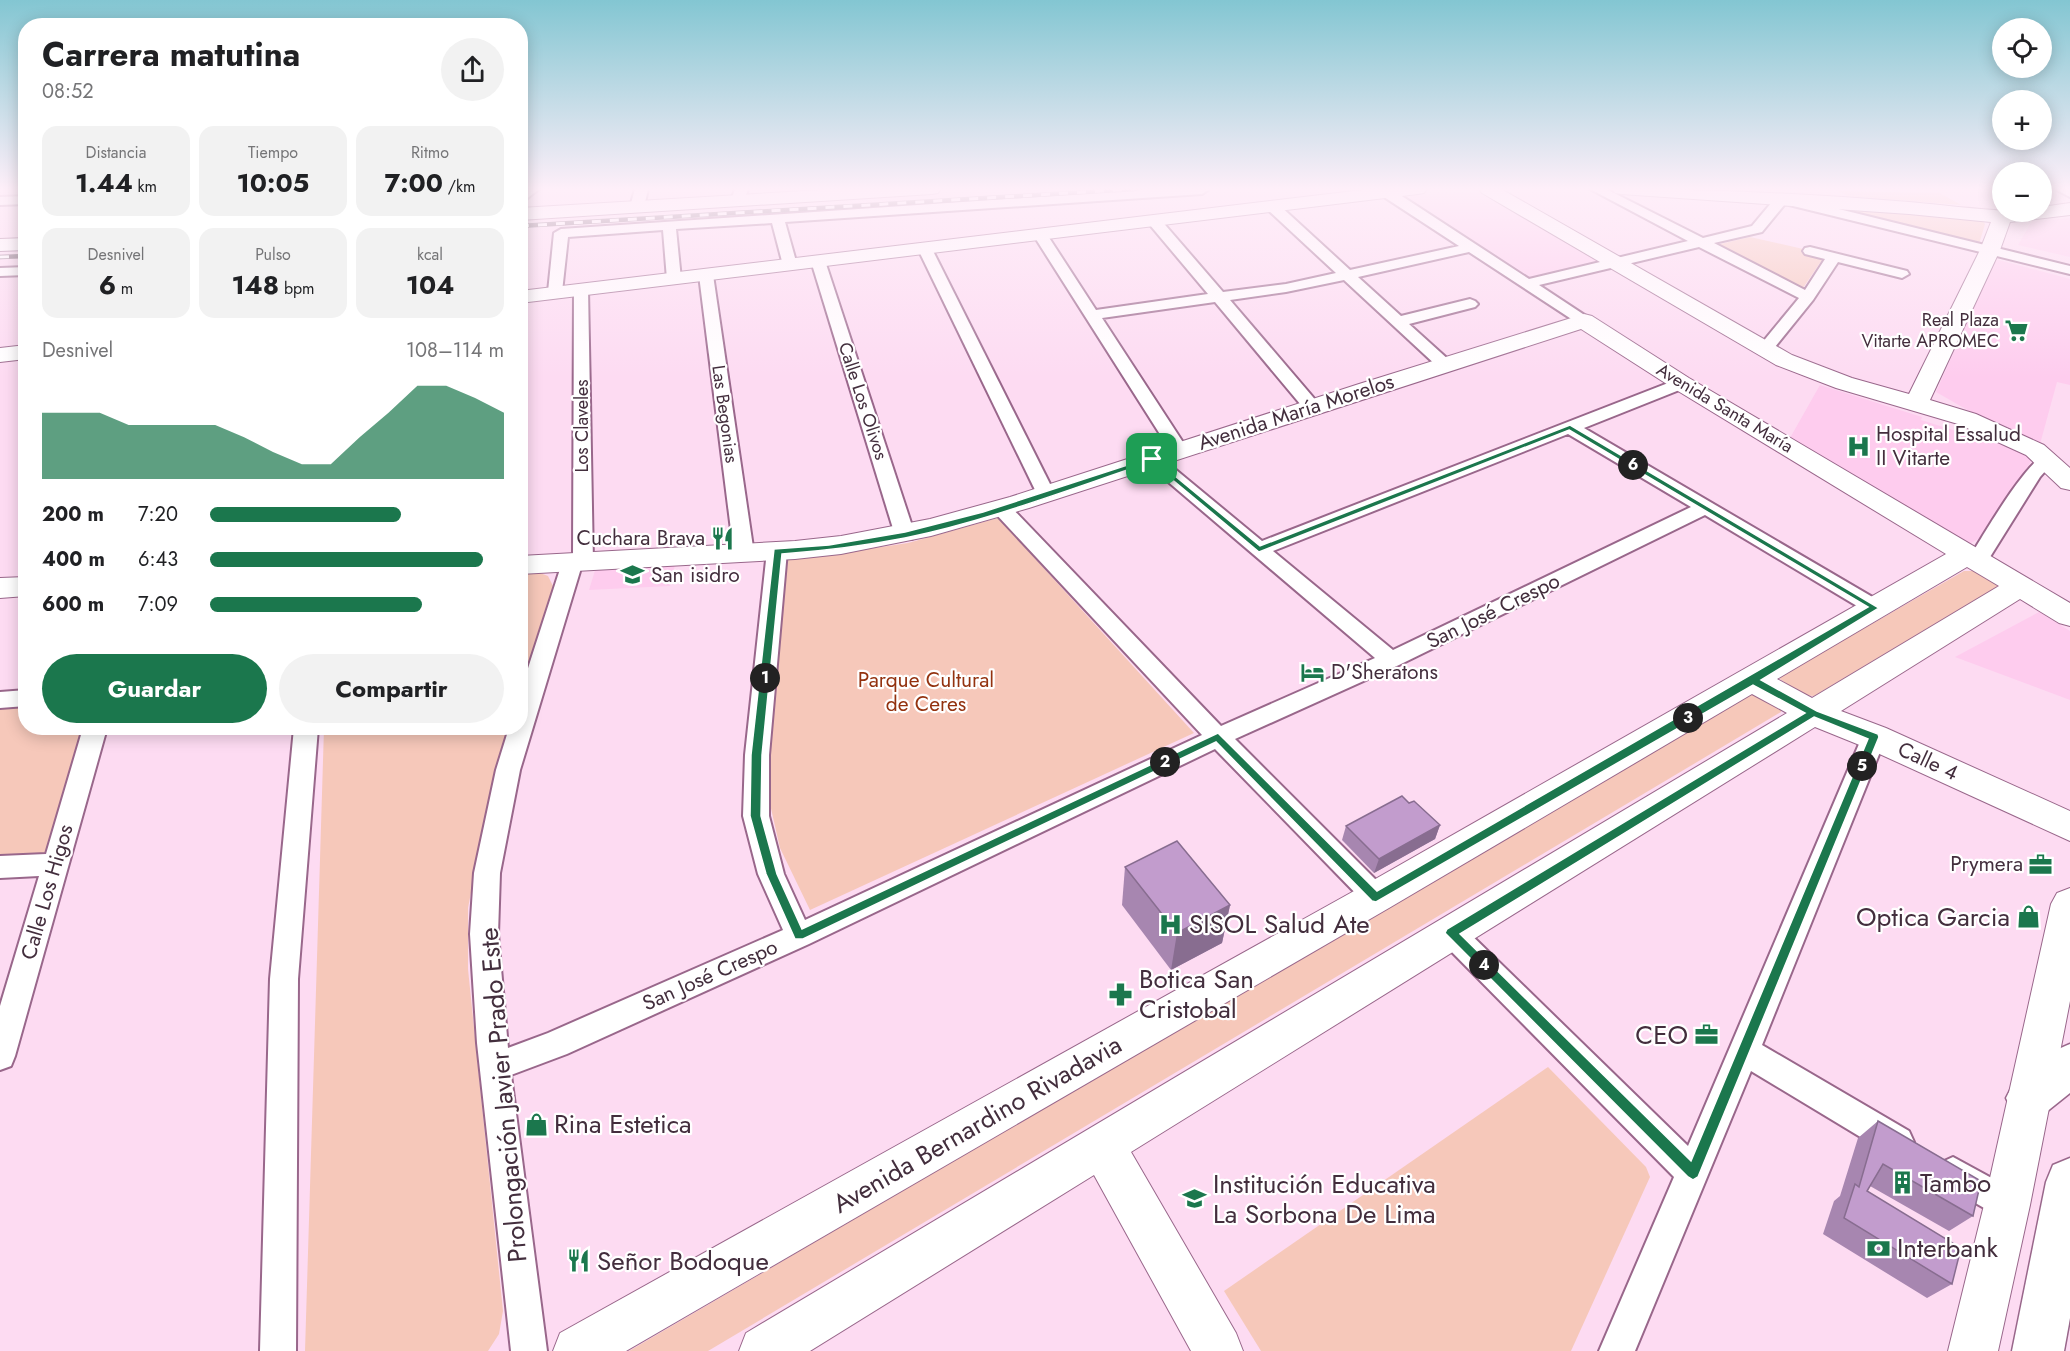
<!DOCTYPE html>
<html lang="es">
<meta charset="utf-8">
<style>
:root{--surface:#fff;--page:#f2f2f2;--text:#202124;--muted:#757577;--accent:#1b774d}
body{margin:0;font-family:Jost,sans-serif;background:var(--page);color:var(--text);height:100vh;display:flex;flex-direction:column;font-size:22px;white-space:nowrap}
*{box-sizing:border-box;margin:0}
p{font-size:20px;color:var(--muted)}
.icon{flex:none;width:33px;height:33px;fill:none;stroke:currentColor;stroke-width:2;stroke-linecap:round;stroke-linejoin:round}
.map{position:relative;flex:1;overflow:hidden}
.details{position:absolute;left:18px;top:18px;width:510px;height:717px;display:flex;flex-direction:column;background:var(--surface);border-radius:24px;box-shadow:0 3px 15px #0003}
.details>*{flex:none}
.buttons{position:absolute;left:1992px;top:18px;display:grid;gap:12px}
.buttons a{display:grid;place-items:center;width:60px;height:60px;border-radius:50%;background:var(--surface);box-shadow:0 3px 15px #0003;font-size:30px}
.pin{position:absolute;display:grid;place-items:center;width:51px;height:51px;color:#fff;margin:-26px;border-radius:12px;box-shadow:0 3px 9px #0006}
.km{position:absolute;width:30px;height:30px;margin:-15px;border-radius:50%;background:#222;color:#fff;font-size:16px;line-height:30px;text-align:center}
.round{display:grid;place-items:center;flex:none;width:63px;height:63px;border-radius:32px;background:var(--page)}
.overview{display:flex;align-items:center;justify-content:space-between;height:102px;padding:0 24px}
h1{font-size:33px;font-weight:700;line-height:45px}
.figures{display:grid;grid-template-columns:repeat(3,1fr);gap:9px;height:102px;padding:6px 24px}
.figures div{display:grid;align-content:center;border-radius:15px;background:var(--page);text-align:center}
.figures b{font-size:26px;font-weight:700}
.figures small{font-size:16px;font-weight:400}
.figures p{font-size:16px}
.chart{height:168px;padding:12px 24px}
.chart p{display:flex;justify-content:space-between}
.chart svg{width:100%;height:108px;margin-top:6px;fill:var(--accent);opacity:.7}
.button{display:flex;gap:12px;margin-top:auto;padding:12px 24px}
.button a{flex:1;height:69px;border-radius:36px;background:var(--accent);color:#fff;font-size:24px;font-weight:700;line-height:69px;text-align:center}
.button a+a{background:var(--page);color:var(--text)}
ul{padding:0 24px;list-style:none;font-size:20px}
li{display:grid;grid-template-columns:96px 72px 1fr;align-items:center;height:45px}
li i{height:15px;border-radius:8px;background:var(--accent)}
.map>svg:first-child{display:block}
.built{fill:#feccee}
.green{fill:#f6c8ba}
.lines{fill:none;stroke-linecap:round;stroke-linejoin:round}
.street-casing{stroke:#99678b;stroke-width:4}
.secondary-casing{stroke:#99678b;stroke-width:2}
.primary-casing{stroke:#99678b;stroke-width:3}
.street{fill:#fff;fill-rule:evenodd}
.secondary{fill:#fff;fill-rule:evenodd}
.primary{fill:#fff;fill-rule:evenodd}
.rail-casing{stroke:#705869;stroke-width:4.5}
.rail{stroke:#fff;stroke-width:3;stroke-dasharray:9;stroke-linecap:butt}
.wall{fill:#a786b0}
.shaded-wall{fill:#886d90}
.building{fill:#c29ccd;stroke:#886d90;stroke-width:1.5}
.route{fill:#1b774d;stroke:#fff;stroke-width:1.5;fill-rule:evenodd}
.labels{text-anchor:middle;stroke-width:4.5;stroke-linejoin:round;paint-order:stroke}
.far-poi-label{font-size:18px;fill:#432e3d;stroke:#fff;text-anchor:end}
.far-street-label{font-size:18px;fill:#432e3d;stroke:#fff}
.street-label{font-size:21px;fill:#432e3d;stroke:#fff}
.poi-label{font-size:21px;fill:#432e3d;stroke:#fff;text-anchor:start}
.park-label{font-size:21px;fill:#93320f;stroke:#fff}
.near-poi-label{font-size:26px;fill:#432e3d;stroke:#fff;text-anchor:start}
.near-street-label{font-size:26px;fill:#432e3d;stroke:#fff}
</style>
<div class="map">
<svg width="2070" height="1351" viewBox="0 0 2070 1351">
<rect width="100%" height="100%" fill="#fddbf2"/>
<g class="built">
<polygon points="1482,192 1598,259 1597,262 1530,278 1409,200 1412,195"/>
<polygon points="2070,218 2070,257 2018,245 2032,221"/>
<polygon points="1995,259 2070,279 2070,385 2057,382 2040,444 1992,424 1936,392"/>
<polygon points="1820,385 1922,417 1921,420 2023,452 2032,460 1982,537 1969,544 1790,438"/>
<polygon points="676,561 670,586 589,590 597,564"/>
<polygon points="2039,612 2070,631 2070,700 1955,657"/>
</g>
<g class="green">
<polygon points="1838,191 1940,193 1961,205 1848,196"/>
<polygon points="1835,205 1982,220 1985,224 1979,244 1970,244 1843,214"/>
<polygon points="1750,237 1812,251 1824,257 1801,291 1716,245"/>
<polygon points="998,518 1194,733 810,910 780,848 770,804 769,757 786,557 828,555 908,543"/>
<polygon points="521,571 535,571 548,576 553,586 521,696"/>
<polygon points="1964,571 1975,571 1997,585 1997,587 1814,696 1803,695 1780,679 1781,676"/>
<polygon points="1756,693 1781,707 1781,712 708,1351 629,1351 1750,694"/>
<polygon points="25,707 26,728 85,728 48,852 38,858 0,861 0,709"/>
<polygon points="324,728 511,728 480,846 468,908 468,969 503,1311 499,1334 488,1351 305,1351"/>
<polygon points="1548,1067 1646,1167 1650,1177 1571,1351 1261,1351 1224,1291"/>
</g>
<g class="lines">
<defs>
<g id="street">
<polygon points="525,189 539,189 520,204 520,193"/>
<polygon points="635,189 648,189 644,207 637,211 630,207"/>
<polygon points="735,189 748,189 743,204 738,205 731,201"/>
<polygon points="1156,189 1208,190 1202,194 785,222 797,265 790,269 783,265 772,223 676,229 681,279 674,283 667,279 663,230 568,237 562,292 555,296 548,292 554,233 561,229"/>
<polygon points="1382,189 1391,189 1529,279 1688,241 1590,189 1606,189 1703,238 1752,226 1777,196 1782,195 2070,266 2070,274 1785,204 1762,232 1714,243 1805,290 1825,259 1805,254 1803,251 1805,248 1810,247 1907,271 1909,274 1902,278 1838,262 1813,300 1771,352 1765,354 1757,349 1799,298 1699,247 1539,285 1589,318 1592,321 1584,326 1579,324 1469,252 1358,277 1401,316 1470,299 1475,301 1478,304 1475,307 1409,324 1450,361 1452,364 1444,369 1438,367 1344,280 1286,292 1230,300 1318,403 1321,407 1318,411 1306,411 1215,302 1102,318 1188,450 1185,454 1173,454 1170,450 1034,236 1041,232 1046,233 1096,310 1208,294 1150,225 1148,222 1150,219 1160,219 1223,292 1286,284 1336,273 1268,210 1266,207 1268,204 1278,204 1350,270 1459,246 1381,195 1379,192"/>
<polygon points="2055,189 2070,189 2070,197"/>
<polygon points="26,196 26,204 0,205 0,197"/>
<polygon points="925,245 932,249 1055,494 1053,498 1039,498 1037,494 918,249"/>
<polygon points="818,257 825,261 915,535 912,539 898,539 895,535 811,261"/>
<polygon points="26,267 26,275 0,276 0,268"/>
<polygon points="706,271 713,275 754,554 751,558 744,560 737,558 734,554 699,275"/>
<path d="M581,285L588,289L593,562L590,567L581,568L520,770L500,873L498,934L508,1048L548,1033L783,930L758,874L743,816L745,755L767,551L770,547L777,545L784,547L787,551L769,755V816L784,874L805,920L1202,735L995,513L992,509L995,505H1009L1221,726L1375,658L1146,463L1143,459L1146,455H1158L1262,541L1681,378L1689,383L1687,387L1584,428L1881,602L1885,607L1881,612L1874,614L1867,612L1705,515L1399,665L1235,739L1385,889L1389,897L1385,905L1376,908L1367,905L1215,749L809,944L567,1054L511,1075L547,1351H511L477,1043L470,934L474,873L496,770L509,728H520V693L562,563L565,558L573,557L574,289ZM1568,434L1691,507L1393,650L1273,551Z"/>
<path d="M2047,454L2053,455L2056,459L2040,477L1985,565L1978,566L1971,565L1968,560C1981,539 2027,459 2047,454Z"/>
<polygon points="26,690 26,706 0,708 0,692"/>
<polygon points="83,728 107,728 15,1056 11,1066 0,1070 0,1006 39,876 0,878 0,856 46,854"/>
<polygon points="294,728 318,728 298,979 296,1351 260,1351 270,979"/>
<polygon points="1874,728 1882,731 1886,737 1762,1045 1909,1131 1914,1142 1909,1153 1898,1158 1887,1153 1751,1071 1635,1351 1599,1351 1674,1177 1441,941 1437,933 1441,925 1451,921 1461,925 1688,1146 1862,737 1866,731"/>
<polygon points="1953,1157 2019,1193 2023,1205 2019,1217 2007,1221 1942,1184 1937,1173 1942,1162"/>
</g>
<g id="secondary">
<polygon points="839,189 941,189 938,193 932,194 520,220 520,208"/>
<polygon points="1371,189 1427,189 1424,193 1418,194 520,303 520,291"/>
<path d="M1479,189H1501L1792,355L1852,378L1909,394L1980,250L1991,222L1909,214L1621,194L1615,193L1612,189C1711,189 1810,194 1909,202C1954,206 1997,212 2042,212V207L2070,203V215L2010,222L2000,250L1930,400L1976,414L2044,445L2070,468V490L2061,488L2026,455L1958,424L1836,388L1776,365L1482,193Z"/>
<polygon points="26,238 26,250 0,251 0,239"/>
<path d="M1584,314L1592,316L1689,378L2070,603V626L2059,623L2020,599L1841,711L1886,728L2070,811V841L1862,746L1815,727L1131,1152L1236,1333L1243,1351H1191L1094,1175L810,1351H739L746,1333L1787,713L1752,694L1389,908L626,1351H553L560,1333L1363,886L1946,554L1673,388L1581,329L1029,508L931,536L841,554L795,559L520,574V556L795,541L841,536L930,519L1010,497L1359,384ZM1967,567L1999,586L1812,698L1777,679Z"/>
<polygon points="26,345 26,359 0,362 0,348"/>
<polygon points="26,577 26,596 0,598 0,578"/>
<polygon points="2070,888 2070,1001 2030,1205 1998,1351 1948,1351 1984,1205 2051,904 2057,893"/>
</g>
<g id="primary">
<path d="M2070,1044V1093L2045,1113L2029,1120L2013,1113L2006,1098C2017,1073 2045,1054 2070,1044Z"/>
<polygon points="2070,1158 2070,1318 2064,1351 2012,1351 2046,1182 2053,1165"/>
</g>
</defs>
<use href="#street" class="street-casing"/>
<use href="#secondary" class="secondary-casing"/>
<use href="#primary" class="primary-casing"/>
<use href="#street" class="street"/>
<use href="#secondary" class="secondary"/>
<use href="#primary" class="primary"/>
<defs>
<g id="rail">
<polyline points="520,226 1135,189"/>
<polyline points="0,257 26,256"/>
</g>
</defs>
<use href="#rail" class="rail-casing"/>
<use href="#rail" class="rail"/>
</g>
<g class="wall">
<polygon points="1409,803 1440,825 1435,839 1374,873 1342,840 1346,826"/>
<polygon points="1125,867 1230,905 1222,943 1171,970 1122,905"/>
<polygon points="1878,1121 1973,1216 1949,1231 1870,1186 1867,1191 1952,1284 1927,1298 1823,1234 1834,1201 1840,1196 1858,1138"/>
</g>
<g class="shaded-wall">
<polygon points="1440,825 1435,839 1374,873 1379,859"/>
<polygon points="1230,905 1222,943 1171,970 1177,933"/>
</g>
<g class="building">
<polygon points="1402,796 1409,803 1414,801 1440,825 1379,859 1346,826"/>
<polygon points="1177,841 1230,905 1177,933 1125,867"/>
<polygon points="1878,1121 1981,1181 1973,1216 1883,1164 1867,1191 1961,1248 1952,1284 1844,1218 1855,1184 1859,1187"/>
</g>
<linearGradient id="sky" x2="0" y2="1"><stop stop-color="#83c6d2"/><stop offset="0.5" stop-color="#feeff9"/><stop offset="1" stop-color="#feeff9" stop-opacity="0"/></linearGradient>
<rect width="2070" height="378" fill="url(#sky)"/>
<path class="route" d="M1570,425L1879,608L1761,680L1817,711L1878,734L1879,737L1698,1177L1693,1180L1688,1177L1445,933L1447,929L1805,713L1753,685L1376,902L1372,901L1216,742L803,939H795L766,874L750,816L751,755L774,549L829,545L905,532L983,512L1152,457L1260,546ZM1569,430L1868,607L1377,891L1218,733L802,929L777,874L761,816L762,755L782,554C823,551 864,546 905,538C988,521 1070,489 1151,462L1259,552ZM1814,717L1868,739L1691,1161L1460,934Z"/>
<defs>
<symbol id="supermarket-bare" viewBox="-9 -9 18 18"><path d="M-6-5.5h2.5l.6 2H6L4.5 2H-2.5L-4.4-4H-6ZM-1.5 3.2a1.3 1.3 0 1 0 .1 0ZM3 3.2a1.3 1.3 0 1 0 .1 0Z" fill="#1b774d" stroke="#fff" stroke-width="2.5" paint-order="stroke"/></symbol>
<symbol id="hospital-bare" viewBox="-9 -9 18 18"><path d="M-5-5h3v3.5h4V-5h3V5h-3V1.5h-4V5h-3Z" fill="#1b774d" stroke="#fff" stroke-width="2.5" paint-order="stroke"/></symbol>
<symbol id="restaurant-bare" viewBox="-9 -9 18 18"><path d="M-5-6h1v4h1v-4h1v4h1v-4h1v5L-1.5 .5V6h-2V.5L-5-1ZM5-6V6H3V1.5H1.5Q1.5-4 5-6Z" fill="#1b774d" stroke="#fff" stroke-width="2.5" paint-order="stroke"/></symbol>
<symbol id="school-bare" viewBox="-9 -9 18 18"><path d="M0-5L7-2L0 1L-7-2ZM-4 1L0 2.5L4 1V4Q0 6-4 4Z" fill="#1b774d" stroke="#fff" stroke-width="2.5" paint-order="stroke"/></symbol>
<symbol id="hotel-bare" viewBox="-9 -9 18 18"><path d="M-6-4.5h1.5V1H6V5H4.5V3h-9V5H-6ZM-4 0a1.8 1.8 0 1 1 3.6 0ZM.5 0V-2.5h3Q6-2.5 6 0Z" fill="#1b774d" stroke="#fff" stroke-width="2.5" paint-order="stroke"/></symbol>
<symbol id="office-bare" viewBox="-9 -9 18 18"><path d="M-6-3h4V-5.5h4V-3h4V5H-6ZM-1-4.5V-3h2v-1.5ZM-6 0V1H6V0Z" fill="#1b774d" stroke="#fff" stroke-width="2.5" paint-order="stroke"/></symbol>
<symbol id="shop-bare" viewBox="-9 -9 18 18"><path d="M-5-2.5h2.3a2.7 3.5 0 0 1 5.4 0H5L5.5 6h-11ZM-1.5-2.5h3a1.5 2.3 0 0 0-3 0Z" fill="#1b774d" stroke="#fff" stroke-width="2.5" paint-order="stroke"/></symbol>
<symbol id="pharmacy-bare" viewBox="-9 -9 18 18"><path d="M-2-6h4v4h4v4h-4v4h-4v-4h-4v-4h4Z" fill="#1b774d" stroke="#fff" stroke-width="2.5" paint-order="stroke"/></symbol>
<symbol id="building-bare" viewBox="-9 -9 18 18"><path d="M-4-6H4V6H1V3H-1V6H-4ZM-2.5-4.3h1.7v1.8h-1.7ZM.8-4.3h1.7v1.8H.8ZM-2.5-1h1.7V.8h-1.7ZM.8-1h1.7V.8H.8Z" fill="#1b774d" stroke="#fff" stroke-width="2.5" paint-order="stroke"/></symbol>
<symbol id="bank-bare" viewBox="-9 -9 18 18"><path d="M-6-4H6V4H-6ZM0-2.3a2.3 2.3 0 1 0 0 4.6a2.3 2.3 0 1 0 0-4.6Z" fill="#1b774d" stroke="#fff" stroke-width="2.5" paint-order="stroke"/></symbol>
</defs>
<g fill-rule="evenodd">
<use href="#supermarket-bare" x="2000" y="314" width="33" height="33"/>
<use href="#hospital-bare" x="1842" y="430" width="33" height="33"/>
<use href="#restaurant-bare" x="706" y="522" width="33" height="33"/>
<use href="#school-bare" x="616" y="558" width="33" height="33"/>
<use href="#hotel-bare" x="1296" y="656" width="33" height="33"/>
<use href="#office-bare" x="2024" y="848" width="33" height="33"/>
<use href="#shop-bare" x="2012" y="900" width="33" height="33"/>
<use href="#hospital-bare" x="1154" y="908" width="33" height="33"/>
<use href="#pharmacy-bare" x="1104" y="978" width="33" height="33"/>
<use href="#office-bare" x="1690" y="1018" width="33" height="33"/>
<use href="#shop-bare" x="520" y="1108" width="33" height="33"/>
<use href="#building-bare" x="1886" y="1166" width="33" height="33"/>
<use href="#school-bare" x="1178" y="1182" width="33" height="33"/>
<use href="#bank-bare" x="1862" y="1232" width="33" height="33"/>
<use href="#restaurant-bare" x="562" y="1244" width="33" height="33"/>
</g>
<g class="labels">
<g class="far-poi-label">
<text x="1999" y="326">Real Plaza<tspan x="1999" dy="21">Vitarte APROMEC</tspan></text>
</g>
<g class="far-street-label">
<text transform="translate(863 401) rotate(72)" y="6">Calle Los Olivos</text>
<text transform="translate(1725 408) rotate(31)" y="6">Avenida Santa María</text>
<text transform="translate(725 414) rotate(82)" y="6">Las Begonias</text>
<text transform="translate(582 426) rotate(-90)" y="6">Los Claveles</text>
</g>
<g class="street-label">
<text transform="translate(1296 412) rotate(-18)" y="7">Avenida María Morelos</text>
<text transform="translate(1493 611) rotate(-26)" y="7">San José Crespo</text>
<text transform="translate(1928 761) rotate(25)" y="7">Calle 4</text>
<text transform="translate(47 892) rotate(-74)" y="7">Calle Los Higos</text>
<text transform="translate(710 975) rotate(-24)" y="7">San José Crespo</text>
</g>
<g class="poi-label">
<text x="1876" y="441">Hospital Essalud<tspan x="1876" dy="24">II Vitarte</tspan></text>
<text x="705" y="545" text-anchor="end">Cuchara Brava</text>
<text x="651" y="582">San isidro</text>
<text x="1331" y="679">D'Sheratons</text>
<text x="2023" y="871" text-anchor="end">Prymera</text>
</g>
<g class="park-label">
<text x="926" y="687">Parque Cultural<tspan x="926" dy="24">de Ceres</tspan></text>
</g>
<g class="near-poi-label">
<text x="2010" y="926" text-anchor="end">Optica Garcia</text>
<text x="1189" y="933">SISOL Salud Ate</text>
<text x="1139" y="988">Botica San<tspan x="1139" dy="30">Cristobal</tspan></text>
<text x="1688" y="1044" text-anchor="end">CEO</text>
<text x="554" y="1133">Rina Estetica</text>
<text x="1920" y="1192">Tambo</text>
<text x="1213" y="1193">Institución Educativa<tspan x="1213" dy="30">La Sorbona De Lima</tspan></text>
<text x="1897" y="1257">Interbank</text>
<text x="597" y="1270">Señor Bodoque</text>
</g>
<g class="near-street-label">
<text transform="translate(503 1095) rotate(-95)" y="9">Prolongación Javier Prado Este</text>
<text transform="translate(977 1124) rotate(-30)" y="9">Avenida Bernardino Rivadavia</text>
</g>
</g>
</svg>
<div class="buttons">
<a><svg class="icon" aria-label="locate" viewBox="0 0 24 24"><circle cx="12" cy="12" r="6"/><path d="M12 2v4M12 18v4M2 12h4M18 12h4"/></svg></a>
<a>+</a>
<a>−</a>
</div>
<div class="pin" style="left:1152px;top:459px;background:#1e9e55"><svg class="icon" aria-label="arrive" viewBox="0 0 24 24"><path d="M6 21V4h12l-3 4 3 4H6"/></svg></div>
<b class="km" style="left:765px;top:678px">1</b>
<b class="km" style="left:1165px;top:762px">2</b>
<b class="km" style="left:1688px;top:718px">3</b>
<b class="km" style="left:1484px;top:965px">4</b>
<b class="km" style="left:1862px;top:766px">5</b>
<b class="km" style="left:1633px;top:465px">6</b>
<section class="details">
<div class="overview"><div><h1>Carrera matutina</h1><p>08:52</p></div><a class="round"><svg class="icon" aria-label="share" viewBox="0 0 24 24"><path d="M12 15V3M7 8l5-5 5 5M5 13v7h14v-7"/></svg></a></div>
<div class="figures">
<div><p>Distancia</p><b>1.44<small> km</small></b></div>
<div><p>Tiempo</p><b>10:05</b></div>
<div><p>Ritmo</p><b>7:00<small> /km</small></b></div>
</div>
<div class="figures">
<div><p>Desnivel</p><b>6<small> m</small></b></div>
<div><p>Pulso</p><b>148<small> bpm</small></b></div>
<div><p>kcal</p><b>104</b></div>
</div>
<div class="chart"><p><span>Desnivel</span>108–114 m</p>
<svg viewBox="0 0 160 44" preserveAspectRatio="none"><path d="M0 44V17L10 17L20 17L30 22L40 22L50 22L60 22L70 27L80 33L90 38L100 38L110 27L120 17L130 6L140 6L150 11L160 17V44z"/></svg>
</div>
<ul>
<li><b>200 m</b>7:20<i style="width:65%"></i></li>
<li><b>400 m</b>6:43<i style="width:93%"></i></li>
<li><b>600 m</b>7:09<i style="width:72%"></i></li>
</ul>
<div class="button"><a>Guardar</a><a>Compartir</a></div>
</section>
</div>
